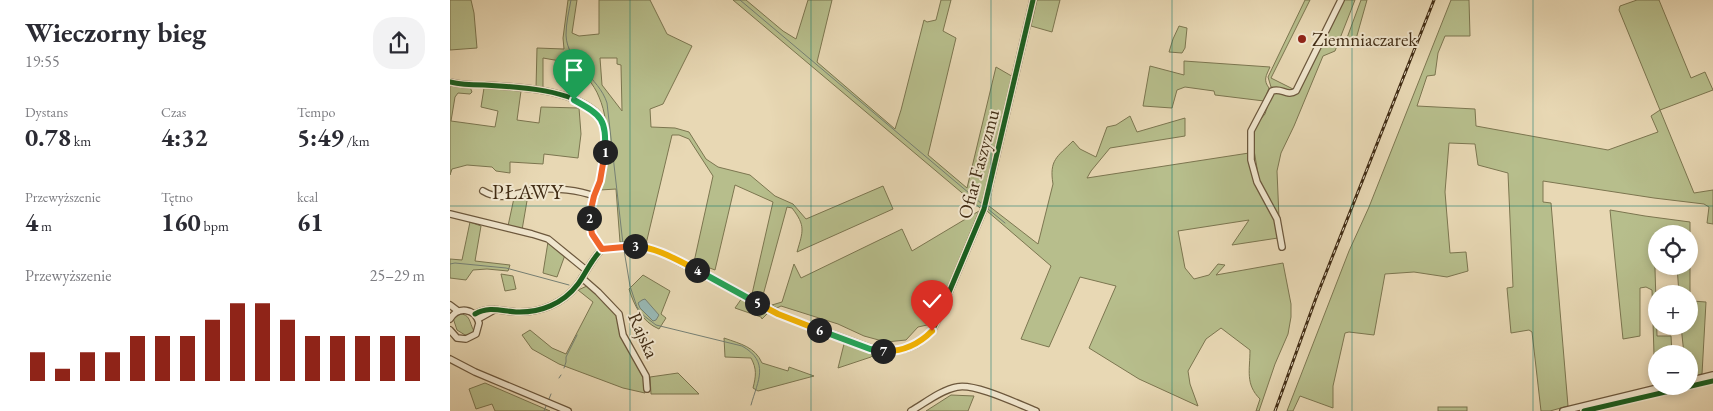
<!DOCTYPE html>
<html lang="pl">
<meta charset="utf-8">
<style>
:root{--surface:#fff;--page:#f2f2f3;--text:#2b2b33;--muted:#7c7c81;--accent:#8f2418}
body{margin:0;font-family:"EB Garamond",serif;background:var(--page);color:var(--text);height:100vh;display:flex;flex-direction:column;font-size:19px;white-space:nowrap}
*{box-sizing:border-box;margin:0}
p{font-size:16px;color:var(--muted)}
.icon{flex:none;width:28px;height:28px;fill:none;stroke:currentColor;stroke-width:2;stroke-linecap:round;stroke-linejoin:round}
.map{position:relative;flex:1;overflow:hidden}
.panel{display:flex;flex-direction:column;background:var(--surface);width:450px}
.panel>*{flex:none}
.tools{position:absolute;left:1198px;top:225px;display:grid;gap:10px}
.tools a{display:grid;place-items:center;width:50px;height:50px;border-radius:50%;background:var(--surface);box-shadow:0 2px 8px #0003;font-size:25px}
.pin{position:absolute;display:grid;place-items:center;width:42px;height:42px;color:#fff;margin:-51px -21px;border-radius:50% 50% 50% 0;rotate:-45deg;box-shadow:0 0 5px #0007}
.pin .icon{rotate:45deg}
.km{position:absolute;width:25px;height:25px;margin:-12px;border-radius:50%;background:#222;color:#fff;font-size:14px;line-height:25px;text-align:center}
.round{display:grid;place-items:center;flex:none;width:52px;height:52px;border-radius:20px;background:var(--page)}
.overview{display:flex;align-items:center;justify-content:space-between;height:85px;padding:0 25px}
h1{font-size:28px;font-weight:700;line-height:38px}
.figures{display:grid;grid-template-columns:repeat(3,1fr);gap:8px;height:85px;padding:5px 25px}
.figures div{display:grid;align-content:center}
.figures b{font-size:25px;font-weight:700}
.figures small{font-size:14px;font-weight:400}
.figures p{font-size:14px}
.chart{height:140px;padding:10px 25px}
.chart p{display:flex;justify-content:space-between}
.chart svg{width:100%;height:90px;margin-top:5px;stroke:var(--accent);stroke-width:6}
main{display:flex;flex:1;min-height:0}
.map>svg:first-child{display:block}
.green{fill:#b7be8c;stroke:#7c7650;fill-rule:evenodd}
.water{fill:#98b8b4;stroke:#768074}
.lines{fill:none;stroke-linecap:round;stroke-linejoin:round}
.stream{stroke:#768074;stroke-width:1}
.minor-casing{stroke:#6c583d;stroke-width:8}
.minor{stroke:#f0e6ce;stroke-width:5.5}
.rail-casing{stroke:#422d15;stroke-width:3}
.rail{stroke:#f0e6ce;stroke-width:1;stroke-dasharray:4;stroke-linecap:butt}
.cycleway-casing{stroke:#f0e6ce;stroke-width:8}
.cycleway{stroke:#1b5e20;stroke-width:5}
.split-1-casing{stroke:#fff;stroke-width:10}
.split-2-casing{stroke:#fff;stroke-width:10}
.split-3-casing{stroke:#fff;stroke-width:10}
.split-4-casing{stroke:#fff;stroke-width:10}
.split-5-casing{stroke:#fff;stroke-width:10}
.split-6-casing{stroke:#fff;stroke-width:10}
.split-7-casing{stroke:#fff;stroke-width:10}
.split-8-casing{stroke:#fff;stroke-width:10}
.split-1{stroke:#22a559;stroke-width:6}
.split-2{stroke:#f0652b;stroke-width:6}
.split-3{stroke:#f0652b;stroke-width:6}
.split-4{stroke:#f5b400;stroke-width:6}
.split-5{stroke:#22a559;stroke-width:6}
.split-6{stroke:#f5b400;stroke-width:6}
.split-7{stroke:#22a559;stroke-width:6}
.split-8{stroke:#f5b400;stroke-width:6}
.grid{fill:none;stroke:#0f766e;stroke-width:1;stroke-opacity:0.55}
.poi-dot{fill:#8f2418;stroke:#f0e6ce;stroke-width:2}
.labels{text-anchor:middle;stroke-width:4;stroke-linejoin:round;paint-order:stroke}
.poi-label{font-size:19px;fill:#422d15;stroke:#f0e6ce;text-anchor:start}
.street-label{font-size:19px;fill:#422d15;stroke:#f0e6ce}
.quarter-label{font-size:21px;letter-spacing:1px;fill:#422d15;stroke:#f0e6ce}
</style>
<main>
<section class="panel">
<div class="overview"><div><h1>Wieczorny bieg</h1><p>19:55</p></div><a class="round"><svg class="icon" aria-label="share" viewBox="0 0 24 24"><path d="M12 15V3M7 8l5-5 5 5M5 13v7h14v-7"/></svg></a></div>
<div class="figures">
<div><p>Dystans</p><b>0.78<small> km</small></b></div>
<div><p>Czas</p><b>4:32</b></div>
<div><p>Tempo</p><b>5:49<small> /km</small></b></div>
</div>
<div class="figures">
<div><p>Przewyższenie</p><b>4<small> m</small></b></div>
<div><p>Tętno</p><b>160<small> bpm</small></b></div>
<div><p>kcal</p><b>61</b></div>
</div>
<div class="chart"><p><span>Przewyższenie</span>25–29 m</p>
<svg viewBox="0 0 160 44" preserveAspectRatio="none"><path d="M5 44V30M15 44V38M25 44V30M35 44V30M45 44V22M55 44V22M65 44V22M75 44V14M85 44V6M95 44V6M105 44V14M115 44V22M125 44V22M135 44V22M145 44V22M155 44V22"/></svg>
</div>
</section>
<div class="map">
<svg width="1263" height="411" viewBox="0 0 1263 411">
<rect width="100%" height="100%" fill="#e8d8b4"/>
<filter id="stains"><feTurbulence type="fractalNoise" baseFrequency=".004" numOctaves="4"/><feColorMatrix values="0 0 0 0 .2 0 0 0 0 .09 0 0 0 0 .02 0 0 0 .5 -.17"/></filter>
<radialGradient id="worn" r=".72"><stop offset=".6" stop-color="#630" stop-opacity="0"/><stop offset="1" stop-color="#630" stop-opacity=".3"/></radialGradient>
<g class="green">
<polygon points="0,0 21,0 24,13 27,48 0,50"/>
<path d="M118,0H127L122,33L129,36L149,34V0H200L217,34L242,46L213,104L200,109L201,127L225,128L239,132L256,159L268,167L300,175L325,196L343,204L356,219L433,186L443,209L347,252C353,231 356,226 342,208L337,207L312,299L302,294L323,202L285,185L265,270L244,262L263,176L239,139L229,135H222L196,244L170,242L166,189L150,190C155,159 162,127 149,97C144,84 133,73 124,62L119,64L116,62L93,58V89L86,88L87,48L114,49L113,38ZM150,58H167V64L171,65L172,111L152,85Z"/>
<polygon points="283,0 296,0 333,31 346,39 358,0 382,0 367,62 445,129 451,110 474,20 477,22 486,20 491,0 501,0 493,31 506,38 478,155 517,188 546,67 565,78 534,200 530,208"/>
<polygon points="587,0 610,0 602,32 581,26"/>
<polygon points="855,0 860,0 821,78 845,90 828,89 821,87 818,77"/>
<polygon points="893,0 905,0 885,51 873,56 844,126 831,153 827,171 829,218 809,180 803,144 804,127 815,114 821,95 826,92 838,96 848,93"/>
<polygon points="911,0 917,0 906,39 894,46"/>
<polygon points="1001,0 1019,0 1020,36 995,36 988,53 985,75 977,76 967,106 1025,109 1026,126 1158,150 1208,132 1201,116 1210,110 1169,10 1170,6 1187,0 1209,0 1241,78 1255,72 1263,90 1210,110 1244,193 1263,190 1263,224 1257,223 1259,207 1254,204 1204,198 1093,181 1093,202 1101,203 1118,406 1100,411 1091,411 1082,332 1079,330 1061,333 1057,288 1063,287 1058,173 1028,165 1025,144 999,143 995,192 1000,253 1016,252 1018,271 997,277 964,272 935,274 924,335 899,332 895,333 883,386 883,408 850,396 843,411 837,411 899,251 919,207"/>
<polygon points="729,26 737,28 735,48 732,53 719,52 723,39"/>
<path d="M734,61L820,67C816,76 813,80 819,88L814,101L765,95L764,91L735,87L727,90L722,108L693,106L700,66L734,75Z"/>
<polygon points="0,86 20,87 22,92 20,94 8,93 5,97 1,121 45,127 48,111 31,107 34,88 71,91 67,120 89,123 91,107 129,108 131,134 128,158 94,154 93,164 60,162 60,173 46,171 42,167 17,165 2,169 0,175"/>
<path d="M680,116L687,132L735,118V136L660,148L641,171L637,178L799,153L800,167L825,219L828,238L782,245L799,220L728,231L735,268L744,279L759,275L768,264L775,265L766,275L833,263L841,304V317L838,334L825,364L809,411H806L810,399C795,384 800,370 800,350L771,328L756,339L738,371L740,384L748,406L689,379L639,348L666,286L630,277L599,347L571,339L601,266L537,211L539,206L588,244L603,184C599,160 607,157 623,141L630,149L646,157L657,127L666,125Z"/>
<polygon points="78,195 72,230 58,226 64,198"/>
<polygon points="1160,210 1195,216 1240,222 1240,296 1242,301 1256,302 1252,374 1244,376 1243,372 1239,372 1239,354 1234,354 1231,326 1239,326 1239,294 1229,294 1227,266 1239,266 1239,234 1226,234 1225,228 1219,227 1204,235 1207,336 1221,336 1222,354 1206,354 1206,386 1205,387 1202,290 1196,287 1190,288 1190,336 1173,339"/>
<polygon points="529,211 491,304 488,303 477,325 468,327 456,340 436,342 414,336 388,324 331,306 327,308 322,305 332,302 344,264 351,278 452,229 462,251"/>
<polygon points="20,222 31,226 25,261 60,265 58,271 37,269 23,270 16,280 0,278 0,259 12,260"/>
<polygon points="98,242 115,255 107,277 93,273"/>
<polygon points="51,274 63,276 66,289 55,291"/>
<path d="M193,275L220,291L211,314L216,318L209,329C192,322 184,305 179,289Z"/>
<polygon points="137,286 157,302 167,314 195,382 195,393 173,388 109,364 82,349 72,335 80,330 102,348 116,354 143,302 128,290"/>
<polygon points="292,298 318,313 312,319 311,317 285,308"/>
<path d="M8,314C21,313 19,323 24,331L19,335H15L7,330L3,318Z"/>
<path d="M274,338C291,344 305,347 312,363L338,371L339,367L364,376L308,391L303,388C306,376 307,369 301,358L275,357Z"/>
<polygon points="394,344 424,354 421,357 388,368"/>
<polygon points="228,373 249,394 201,394 200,377"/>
<polygon points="35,383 100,411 45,411 42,404 26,409 19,389"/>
<polygon points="501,395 524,396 518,411 476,411"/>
<rect x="988" y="407" width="29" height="4"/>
</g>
<polygon class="water" points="195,299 209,315 206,320 203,321 190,308 188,303 192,300"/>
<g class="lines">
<g class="stream">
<path d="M121,0C119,11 116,23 116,35C117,64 149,77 157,103L173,244"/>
<polyline points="290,0 532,204"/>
<polyline points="538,209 555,223"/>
<path d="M174,250L180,286L187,307L193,315L206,325L292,346C320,362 308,380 301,405"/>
<polyline points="0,264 5,263 56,268 119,285"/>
<polyline points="114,368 116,362 116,357 127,335"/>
<polyline points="109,378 111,375"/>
<polyline points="99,399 101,394"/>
<polyline points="94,411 96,406"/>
</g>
<defs>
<g id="minor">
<path d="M0,82C11,85 23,85 34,85C69,87 118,89 145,111C161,126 155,162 150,181C142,207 130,225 152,249"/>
<path d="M33,191C53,203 68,191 89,189C106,188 128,190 144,196"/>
<polyline points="0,214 82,234 98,239 136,270"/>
<path d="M832,247L827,219L807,182L801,160V131L822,91C831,87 837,97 846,91L891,0"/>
<polyline points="132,278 148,292 169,314 173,335 196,376 197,389"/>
<polyline points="0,305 8,311"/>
<path d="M25,314C39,306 51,311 66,312C90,313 113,304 128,284C136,273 141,260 152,249L186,246L199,248L210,252L328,314L429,351L441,352L458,348L467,344L482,331L487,321L534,209L583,0"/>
<path d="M0,319C8,306 25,308 29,323L26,334L16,339L7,338L0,330"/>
<polyline points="28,319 44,310"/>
<polyline points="0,359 25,372 118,411"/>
<polyline points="1239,381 1263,375"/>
<path d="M461,411C475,403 491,390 507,387C525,383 568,404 586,411"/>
<polyline points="1113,411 1216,386"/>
</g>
</defs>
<use href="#minor" class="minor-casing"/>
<use href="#minor" class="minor"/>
<defs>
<polyline id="rail" points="825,411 866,298 984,0"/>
</defs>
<use href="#rail" class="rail-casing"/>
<use href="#rail" class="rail"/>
<defs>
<g id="cycleway">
<path d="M0,82C11,85 23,85 34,85C69,87 118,89 145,111C161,126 155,162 150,181C142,207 130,225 152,249"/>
<path d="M25,314C39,306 51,311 66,312C90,313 113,304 128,284C136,273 141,260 152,249L186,246L199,248L210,252L328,314L429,351L441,352L458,348L467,344L482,331L487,321L534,209L583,0"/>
<polyline points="1134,411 1263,381"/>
</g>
</defs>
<use href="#cycleway" class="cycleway-casing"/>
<use href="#cycleway" class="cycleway"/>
</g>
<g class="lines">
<defs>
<path id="split-1" d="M124,100C153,116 156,119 155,152"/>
<polyline id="split-2" points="139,218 144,196 150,181 155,152"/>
<polyline id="split-3" points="139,218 142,234 152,249 185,246"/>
<path id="split-4" d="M185,246C208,248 227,260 247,270"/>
<polyline id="split-5" points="247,270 307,303"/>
<polyline id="split-6" points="307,303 328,314 369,330"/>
<polyline id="split-7" points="369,330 420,349 433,351"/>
<path id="split-8" d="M433,351C453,352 468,345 482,331"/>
</defs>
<use href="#split-1" class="split-1-casing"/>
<use href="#split-2" class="split-2-casing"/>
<use href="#split-3" class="split-3-casing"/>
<use href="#split-4" class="split-4-casing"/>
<use href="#split-5" class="split-5-casing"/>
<use href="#split-6" class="split-6-casing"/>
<use href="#split-7" class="split-7-casing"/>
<use href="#split-8" class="split-8-casing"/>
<use href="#split-1" class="split-1"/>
<use href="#split-2" class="split-2"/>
<use href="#split-3" class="split-3"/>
<use href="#split-4" class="split-4"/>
<use href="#split-5" class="split-5"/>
<use href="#split-6" class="split-6"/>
<use href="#split-7" class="split-7"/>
<use href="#split-8" class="split-8"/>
</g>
<path class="grid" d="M180,0V411M361,0V411M541,0V411M722,0V411M902,0V411M1083,0V411M0,206H1263"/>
<circle class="poi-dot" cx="852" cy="39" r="5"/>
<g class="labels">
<g class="poi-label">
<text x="862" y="46">Ziemniaczarek</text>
</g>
<g class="street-label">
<text transform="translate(528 164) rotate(-75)" y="7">Ofiar Faszyzmu</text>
<text transform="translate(194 335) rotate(66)" y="7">Rajska</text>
</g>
<g class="quarter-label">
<text x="78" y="199">PŁAWY</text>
</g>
</g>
<rect width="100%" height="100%" filter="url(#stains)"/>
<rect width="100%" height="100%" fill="url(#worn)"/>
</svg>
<div class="tools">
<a><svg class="icon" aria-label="locate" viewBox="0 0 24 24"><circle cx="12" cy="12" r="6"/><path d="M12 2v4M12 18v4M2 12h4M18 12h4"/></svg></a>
<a>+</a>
<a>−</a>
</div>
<div class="pin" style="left:124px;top:100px;background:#1e9e55"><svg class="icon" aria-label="arrive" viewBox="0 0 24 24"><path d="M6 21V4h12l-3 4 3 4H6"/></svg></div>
<div class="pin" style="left:482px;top:331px;background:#d93025"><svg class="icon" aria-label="check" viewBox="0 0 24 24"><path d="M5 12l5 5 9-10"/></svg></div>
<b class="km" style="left:155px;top:152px">1</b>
<b class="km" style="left:139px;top:218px">2</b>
<b class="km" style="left:185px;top:246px">3</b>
<b class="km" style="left:247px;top:270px">4</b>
<b class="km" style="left:307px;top:303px">5</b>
<b class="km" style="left:369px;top:330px">6</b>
<b class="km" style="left:433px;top:351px">7</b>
</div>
</main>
